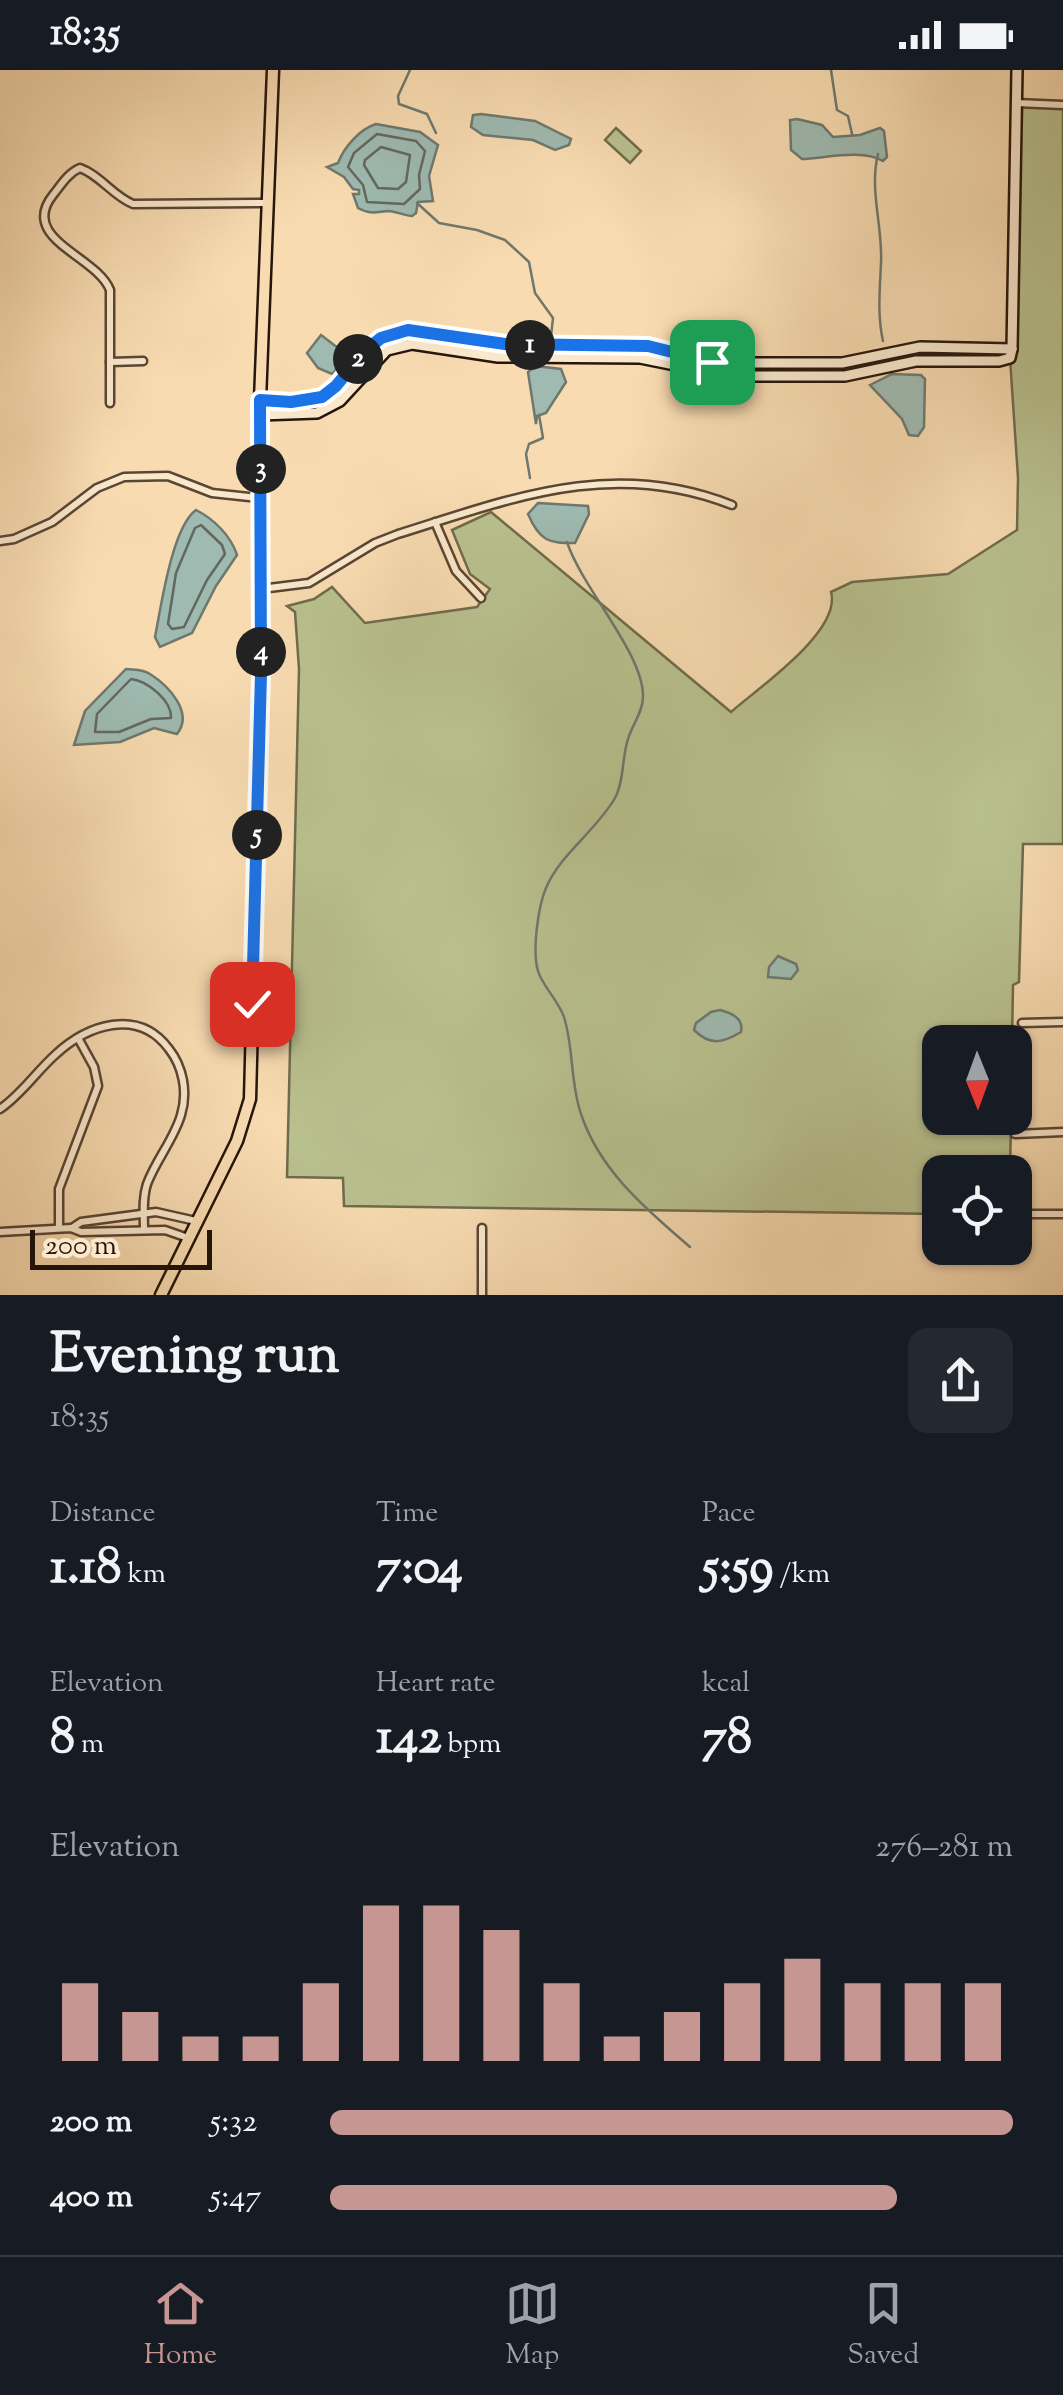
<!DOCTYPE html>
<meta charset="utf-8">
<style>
:root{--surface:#171b24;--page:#242831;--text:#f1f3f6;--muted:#9ea1a6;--line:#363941;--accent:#c59692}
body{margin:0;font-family:"Sorts Mill Goudy",serif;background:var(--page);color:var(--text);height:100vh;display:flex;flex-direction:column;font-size:38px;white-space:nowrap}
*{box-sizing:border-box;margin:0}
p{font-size:32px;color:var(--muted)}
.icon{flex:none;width:55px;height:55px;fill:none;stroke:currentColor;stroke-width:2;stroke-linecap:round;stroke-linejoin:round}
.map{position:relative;height:1225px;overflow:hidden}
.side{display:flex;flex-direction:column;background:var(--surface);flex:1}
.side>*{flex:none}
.needle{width:65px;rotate:179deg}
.fabs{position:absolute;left:922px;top:955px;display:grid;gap:20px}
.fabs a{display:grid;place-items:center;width:110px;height:110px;border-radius:20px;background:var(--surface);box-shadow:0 2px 8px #0004;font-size:50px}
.scale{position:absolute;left:30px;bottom:25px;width:182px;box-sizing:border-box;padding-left:10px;border:5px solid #26150a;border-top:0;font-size:28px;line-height:35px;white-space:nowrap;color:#26150a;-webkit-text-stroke:8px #fae8cc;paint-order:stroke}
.pin{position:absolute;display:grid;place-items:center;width:85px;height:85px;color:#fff;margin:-42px;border-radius:20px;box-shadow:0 5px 15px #0006}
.km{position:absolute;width:50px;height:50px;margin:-25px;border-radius:50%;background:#222;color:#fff;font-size:28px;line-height:50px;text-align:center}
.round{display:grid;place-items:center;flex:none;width:105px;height:105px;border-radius:20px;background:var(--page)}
.headline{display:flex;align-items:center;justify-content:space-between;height:170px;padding:0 50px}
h1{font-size:55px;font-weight:800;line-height:75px}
.stats{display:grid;grid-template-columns:repeat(3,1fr);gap:15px;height:170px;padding:10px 50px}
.stats div{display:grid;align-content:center}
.stats b{font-size:50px;font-weight:800}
.stats small{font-size:28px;font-weight:400}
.stats p{font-size:28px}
.chart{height:280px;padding:20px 50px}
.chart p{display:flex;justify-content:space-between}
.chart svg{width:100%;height:180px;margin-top:10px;stroke:var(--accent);stroke-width:6}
ul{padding:0 50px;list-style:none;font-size:32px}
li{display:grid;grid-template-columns:160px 120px 1fr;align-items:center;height:75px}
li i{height:25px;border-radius:12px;background:var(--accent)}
.status{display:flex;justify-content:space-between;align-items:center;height:70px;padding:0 50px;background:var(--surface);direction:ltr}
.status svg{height:28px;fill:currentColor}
.tab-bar{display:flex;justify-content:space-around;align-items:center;height:140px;border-top:2px solid var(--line);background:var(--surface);font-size:28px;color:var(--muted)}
.tab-bar a{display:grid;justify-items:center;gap:5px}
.tab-bar .active{color:var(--accent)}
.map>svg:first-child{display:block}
.green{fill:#b9c18f;stroke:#706b4c;stroke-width:2.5}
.water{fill:#9ebab1;stroke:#6e786e;stroke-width:2.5}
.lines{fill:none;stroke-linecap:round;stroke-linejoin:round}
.shore{stroke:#62685e;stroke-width:2.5}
.stream{stroke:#6e786e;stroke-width:2.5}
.street-casing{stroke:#5a4634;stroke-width:11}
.secondary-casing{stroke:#26150a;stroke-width:14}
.primary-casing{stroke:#26150a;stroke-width:15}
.street{stroke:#fae8cc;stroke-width:6}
.secondary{stroke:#fae8cc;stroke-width:9}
.primary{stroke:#f8dbb1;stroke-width:10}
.route-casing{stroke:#fff;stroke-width:20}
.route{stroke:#1a73e8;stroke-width:12}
</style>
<div class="status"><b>18:35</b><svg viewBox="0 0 49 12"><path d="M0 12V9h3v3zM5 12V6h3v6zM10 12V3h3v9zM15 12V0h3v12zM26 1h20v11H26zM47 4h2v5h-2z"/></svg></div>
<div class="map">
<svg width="1063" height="1225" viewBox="0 0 1063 1225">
<rect width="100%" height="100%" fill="#f8dbb1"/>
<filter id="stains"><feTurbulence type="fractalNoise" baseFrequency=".002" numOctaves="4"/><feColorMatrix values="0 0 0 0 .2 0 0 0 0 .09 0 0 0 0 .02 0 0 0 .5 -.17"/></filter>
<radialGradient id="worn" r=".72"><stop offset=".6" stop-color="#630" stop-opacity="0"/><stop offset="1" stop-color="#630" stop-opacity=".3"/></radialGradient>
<g class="green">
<path d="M1016,33L1063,35V774H1023L1019,912L1013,915L1012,972H940V1048H1011L1010,1102H940V1144L344,1136L343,1108L287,1107L299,599L295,542L287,536L314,529L332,517L365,553L477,537L490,519L470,504L452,460L491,442L731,642C758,618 842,561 831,522L852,512L948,504L1017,460L1018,408L1010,288Z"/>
<polygon points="616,58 641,81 630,93 605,70"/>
</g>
<g class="water">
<polygon points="481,44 535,51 571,69 569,75 555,80 533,70 483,65 471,57 473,45"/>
<path d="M797,49L822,55L833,67L860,65L880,58L884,61L887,87L883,91C862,79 826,88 802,89L791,80L790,50Z"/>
<path d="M376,54L420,62L438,75L429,106L433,131L418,132L416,143L412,146C405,146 396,141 388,141C376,142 371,145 358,138L353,124H359V120L353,119L344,107L327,97L338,93C344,77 360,59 376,54Z"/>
<polygon points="321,265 346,284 346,289 332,304 318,298 307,283"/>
<polygon points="536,296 561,299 566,312 546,343 537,346 536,354 528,302"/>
<polygon points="892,304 921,305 925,309 924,357 918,366 909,365 902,349 870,315"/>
<path d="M538,433L588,436L589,444L575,473C549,473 540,472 528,444Z"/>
<path d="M196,440C214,449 231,466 237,485L216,516L192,563L160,577L155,567C161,537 172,457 196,440Z"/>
<path d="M126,599C134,600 143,599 150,604C169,616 194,643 177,664L154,658L120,672L74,675L85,641Z"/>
<polygon points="778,886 796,894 798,900 791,909 768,907 769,897"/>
<path d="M720,940C731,943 744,948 741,962C723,973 710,976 694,960L696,953L711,942Z"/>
</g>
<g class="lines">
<g class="shore">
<polygon points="377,64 416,71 425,81 419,105 420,119 404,134 367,132 363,115 348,97 354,83"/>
<polygon points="381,77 410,85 406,112 398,119 378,118 364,95 365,90"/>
<polygon points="201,455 222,475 225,484 207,510 184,557 172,559 168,554 176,503 195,458"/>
<path d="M131,609C148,611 172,631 171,648L151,649L119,662H95L97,644Z"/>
</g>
<g class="stream">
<polyline points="410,0 398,26 399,34 427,44 436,63"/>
<polyline points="831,0 837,40 848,46 852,64"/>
<path d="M878,84C869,120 883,157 881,193C880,219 877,244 883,271"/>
<polyline points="417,133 439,153 477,160 505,170 529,192 535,223 553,248 551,266"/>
<polyline points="530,408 526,384 529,374 543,368 539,345"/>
<path d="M567,472C582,518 644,584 643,627C643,642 632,655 628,669C622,687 624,712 615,728C596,761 561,783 546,818C538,837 532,881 538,901C543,917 558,930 564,947C574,979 570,1012 581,1044C600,1101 646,1139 690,1177"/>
</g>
<defs>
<g id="street">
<polyline points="1016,33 1063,35"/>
<polyline points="110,292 143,291"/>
<path d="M110,333V220C97,186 18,169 53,125C61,115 68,103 80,98C100,105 113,126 133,134L266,133"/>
<polyline points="435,452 456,501 481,528"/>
<polyline points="0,471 14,469 52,452 97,418 124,407 168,406 212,423 259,428"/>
<path d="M261,519L309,513L375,473L398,464C513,428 613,388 732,435"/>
<polyline points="1022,953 1063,952"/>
<path d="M0,1039C21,1025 36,1002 55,985C87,955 138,937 169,979C183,997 188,1022 181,1045C174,1069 156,1090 147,1114C142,1129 144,1145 144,1160"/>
<polyline points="1015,1064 1063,1062"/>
<polyline points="1015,1144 1063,1144"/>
<polyline points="59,1158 59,1119 98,1016 94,997 78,968"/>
<polyline points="72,1158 81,1152 156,1142 196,1151"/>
<polyline points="0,1162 71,1158 81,1162 165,1160 188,1168"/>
<polyline points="482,1225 482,1158"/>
</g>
<g id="secondary">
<polyline points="1012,279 1017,0"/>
<polyline points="260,330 291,332 322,327 336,316 364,281 381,268 407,260 505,274 648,276 729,293 842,293 920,277 1012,279"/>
<polyline points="260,345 317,343 340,331 387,280 412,274 498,287 640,288 729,306 845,306 916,291 999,291 1010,288 1012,279"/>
</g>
<polyline id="primary" points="161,1225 237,1071 250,1029 261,604 260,330 273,0"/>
</defs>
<use href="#street" class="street-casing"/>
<use href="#secondary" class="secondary-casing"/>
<use href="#primary" class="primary-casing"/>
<use href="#street" class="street"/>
<use href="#secondary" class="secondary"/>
<use href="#primary" class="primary"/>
</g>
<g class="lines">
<defs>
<polyline id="route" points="252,934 261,604 260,330 291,332 322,327 336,316 364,282 381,268 408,260 505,274 648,276 712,292"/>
</defs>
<use href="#route" class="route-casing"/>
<use href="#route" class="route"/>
</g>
<rect width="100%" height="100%" filter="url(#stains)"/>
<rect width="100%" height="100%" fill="url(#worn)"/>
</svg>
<div class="fabs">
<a><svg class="needle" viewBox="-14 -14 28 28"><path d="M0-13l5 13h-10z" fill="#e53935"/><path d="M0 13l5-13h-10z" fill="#9ea1a6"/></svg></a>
<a><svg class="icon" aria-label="locate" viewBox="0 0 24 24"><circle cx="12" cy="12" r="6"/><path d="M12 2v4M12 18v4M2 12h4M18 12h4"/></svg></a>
</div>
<div class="scale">200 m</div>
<div class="pin" style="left:712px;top:292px;background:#1e9e55"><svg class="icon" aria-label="arrive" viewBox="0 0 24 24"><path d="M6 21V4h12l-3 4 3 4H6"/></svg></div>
<div class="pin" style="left:252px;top:934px;background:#d93025"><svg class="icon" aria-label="check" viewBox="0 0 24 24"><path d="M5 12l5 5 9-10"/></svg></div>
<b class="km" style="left:530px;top:275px">1</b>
<b class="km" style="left:358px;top:289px">2</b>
<b class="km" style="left:261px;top:399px">3</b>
<b class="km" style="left:261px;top:582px">4</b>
<b class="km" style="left:257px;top:765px">5</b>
</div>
<section class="side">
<div class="headline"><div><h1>Evening run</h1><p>18:35</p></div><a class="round"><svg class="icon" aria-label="share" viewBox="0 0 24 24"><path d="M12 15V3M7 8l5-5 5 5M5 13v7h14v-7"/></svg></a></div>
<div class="stats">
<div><p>Distance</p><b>1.18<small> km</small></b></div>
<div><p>Time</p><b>7:04</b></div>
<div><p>Pace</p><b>5:59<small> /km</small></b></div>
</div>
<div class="stats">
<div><p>Elevation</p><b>8<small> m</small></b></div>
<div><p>Heart rate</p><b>142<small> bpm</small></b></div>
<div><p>kcal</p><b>78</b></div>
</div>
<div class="chart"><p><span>Elevation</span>276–281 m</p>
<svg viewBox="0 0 160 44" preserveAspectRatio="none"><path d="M5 44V25M15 44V32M25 44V38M35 44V38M45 44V25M55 44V6M65 44V6M75 44V12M85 44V25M95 44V38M105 44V32M115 44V25M125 44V19M135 44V25M145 44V25M155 44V25"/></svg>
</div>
<ul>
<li><b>200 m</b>5:32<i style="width:100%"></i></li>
<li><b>400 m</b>5:47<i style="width:83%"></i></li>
</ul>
</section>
<nav class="tab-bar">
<a class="active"><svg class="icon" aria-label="home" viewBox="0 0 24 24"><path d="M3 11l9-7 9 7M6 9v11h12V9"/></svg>Home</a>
<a><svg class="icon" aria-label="map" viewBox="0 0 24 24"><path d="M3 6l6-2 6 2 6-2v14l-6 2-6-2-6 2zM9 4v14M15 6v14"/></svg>Map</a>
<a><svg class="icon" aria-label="saved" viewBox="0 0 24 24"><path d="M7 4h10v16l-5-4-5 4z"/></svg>Saved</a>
</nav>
